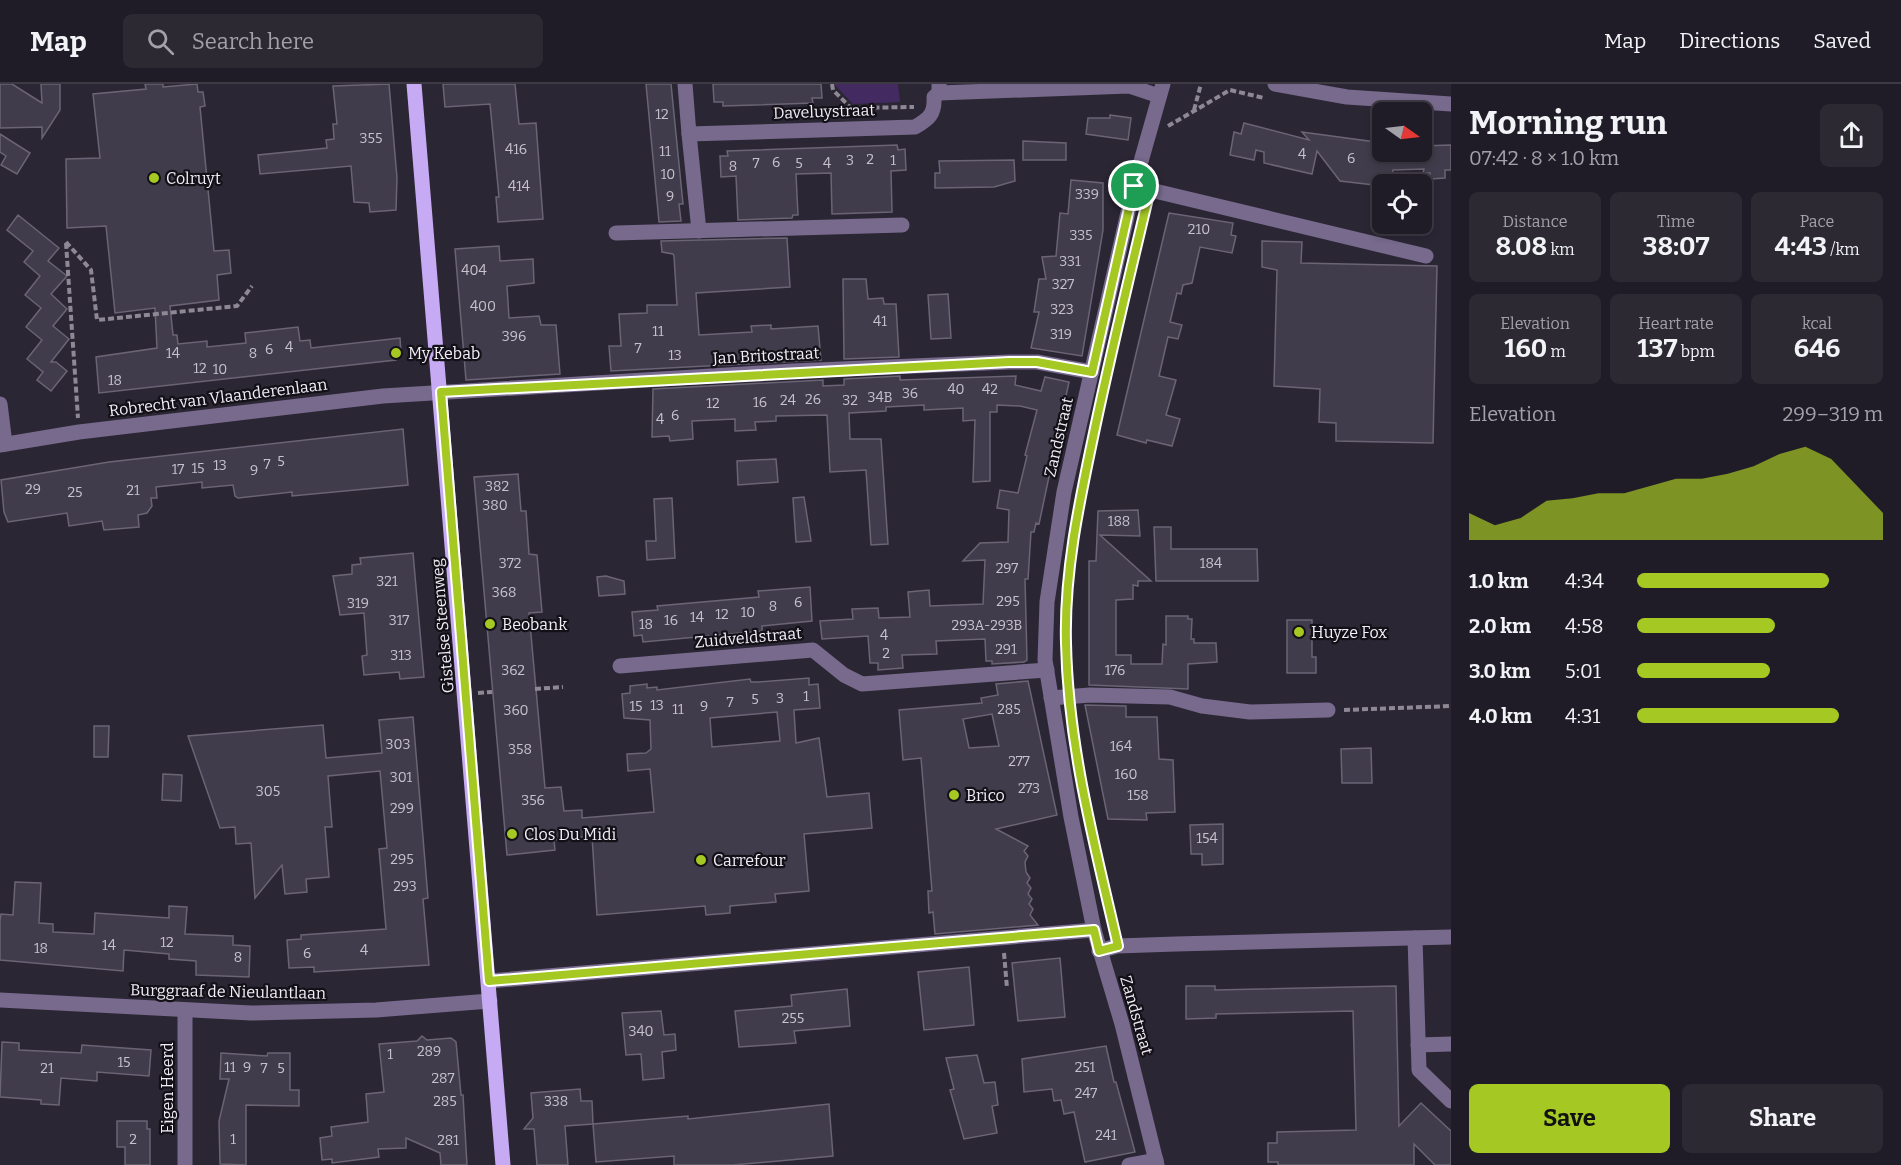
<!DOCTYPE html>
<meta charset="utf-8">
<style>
:root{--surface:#201c27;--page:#2d2933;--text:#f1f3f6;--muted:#a2a1a7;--line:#3d3a44;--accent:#a5c823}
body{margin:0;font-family:Bitter,serif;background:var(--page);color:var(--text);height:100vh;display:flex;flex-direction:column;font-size:22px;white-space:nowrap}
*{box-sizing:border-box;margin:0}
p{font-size:20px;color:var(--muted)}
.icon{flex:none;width:33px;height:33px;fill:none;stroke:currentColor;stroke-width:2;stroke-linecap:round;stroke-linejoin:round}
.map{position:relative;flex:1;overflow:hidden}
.side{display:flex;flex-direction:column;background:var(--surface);width:450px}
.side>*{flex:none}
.needle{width:39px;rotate:104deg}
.buttons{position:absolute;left:1372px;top:18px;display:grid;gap:12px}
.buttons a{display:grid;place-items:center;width:60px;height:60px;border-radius:9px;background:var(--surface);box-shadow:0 3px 9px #0003,0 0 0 2px var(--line);font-size:30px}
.pin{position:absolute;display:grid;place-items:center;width:51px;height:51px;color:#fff;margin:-26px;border:3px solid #fff;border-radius:50%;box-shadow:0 2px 6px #0007}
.round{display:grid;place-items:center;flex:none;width:63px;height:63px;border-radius:9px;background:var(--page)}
.summary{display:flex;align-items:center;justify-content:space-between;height:102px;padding:0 18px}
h1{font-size:33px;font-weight:700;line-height:45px}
.figures{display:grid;grid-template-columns:repeat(3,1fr);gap:9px;height:102px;padding:6px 18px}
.figures div{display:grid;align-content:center;border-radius:9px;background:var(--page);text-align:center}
.figures b{font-size:26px;font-weight:700}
.figures small{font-size:16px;font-weight:400}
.figures p{font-size:16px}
.chart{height:168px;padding:12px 18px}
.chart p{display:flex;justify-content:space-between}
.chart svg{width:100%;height:108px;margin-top:6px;fill:var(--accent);opacity:.7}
.action{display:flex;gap:12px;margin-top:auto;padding:12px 18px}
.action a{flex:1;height:69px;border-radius:9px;background:var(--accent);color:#111;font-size:24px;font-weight:700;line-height:69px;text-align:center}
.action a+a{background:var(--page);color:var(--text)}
ul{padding:0 18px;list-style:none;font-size:20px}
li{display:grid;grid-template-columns:96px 72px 1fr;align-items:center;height:45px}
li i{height:15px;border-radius:8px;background:var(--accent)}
header{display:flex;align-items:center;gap:36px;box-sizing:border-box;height:84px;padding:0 30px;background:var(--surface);border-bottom:2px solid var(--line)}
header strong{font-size:28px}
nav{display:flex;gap:33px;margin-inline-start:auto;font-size:21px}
.search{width:420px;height:54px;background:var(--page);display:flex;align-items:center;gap:15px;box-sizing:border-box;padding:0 21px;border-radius:9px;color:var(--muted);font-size:22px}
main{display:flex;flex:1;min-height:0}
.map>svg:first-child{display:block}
.green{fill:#432b62}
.building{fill:#413c4b;stroke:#6a6475;stroke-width:1.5;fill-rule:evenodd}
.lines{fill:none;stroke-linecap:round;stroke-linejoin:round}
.path{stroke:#8d8894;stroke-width:4;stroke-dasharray:6 3;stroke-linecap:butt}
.minor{stroke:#776a8d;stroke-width:15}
.major{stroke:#c6aaf3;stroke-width:15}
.route-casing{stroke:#fff;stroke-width:12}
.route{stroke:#a5c823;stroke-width:8}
.poi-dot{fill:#a5c823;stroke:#131017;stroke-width:2}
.labels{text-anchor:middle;stroke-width:4.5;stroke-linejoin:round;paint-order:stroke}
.number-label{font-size:14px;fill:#c6c2cd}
.street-label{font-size:16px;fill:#f2eef8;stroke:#131017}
.poi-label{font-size:16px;fill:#f2eef8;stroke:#131017;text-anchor:start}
</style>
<header>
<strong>Map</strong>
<div class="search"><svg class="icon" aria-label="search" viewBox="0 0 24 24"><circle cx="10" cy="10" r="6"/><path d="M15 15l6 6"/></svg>Search here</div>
<nav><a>Map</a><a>Directions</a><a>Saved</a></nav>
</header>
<main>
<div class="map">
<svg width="1451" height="1081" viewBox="0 0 1451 1081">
<rect width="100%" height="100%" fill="#2b2634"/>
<polygon class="green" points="834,0 898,0 900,18 853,20"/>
<g class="building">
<polygon points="0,0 12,0 42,19 41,0 60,0 60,26 42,54 42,43 0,44"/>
<polygon points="145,0 163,0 163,3 197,0 198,8 203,8 205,22 200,23 214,167 229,166 231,189 217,191 219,216 170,222 173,251 177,251 178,260 207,257 207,263 246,259 245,249 298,243 300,257 310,256 311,264 400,254 401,269 396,276 99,309 96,273 157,264 155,224 115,229 106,142 67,144 66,75 100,74 93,10 146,5"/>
<polygon points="389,0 397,94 396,126 370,128 369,119 354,118 351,82 260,90 258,71 327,64 326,56 334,55 333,40 337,40 333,2"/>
<polygon points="443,0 515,0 519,40 536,39 543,135 498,138 496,113 499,113 490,20 445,23"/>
<polygon points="646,0 671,0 683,120 679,120 681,137 659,138"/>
<polygon points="713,0 821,0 822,14 812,14 813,19 723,22 723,18 714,18"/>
<polygon points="1110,31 1131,34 1128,56 1086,50 1088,34 1110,34"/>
<polygon points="1244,39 1309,56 1302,48 1383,59 1383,68 1422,68 1422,62 1451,61 1451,86 1445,86 1445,94 1430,95 1430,89 1423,89 1424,85 1393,86 1390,100 1383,102 1340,97 1317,67 1312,90 1264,79 1264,68 1256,66 1254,76 1230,71 1234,48 1241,50"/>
<polygon points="0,50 30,69 17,90 1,81 6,72 0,68"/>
<polygon points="1023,57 1066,59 1066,76 1023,76"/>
<polygon points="897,61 898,66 905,65 906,86 891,87 892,128 832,130 831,89 796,90 798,131 793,131 792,134 738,136 736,92 721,93 720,72 728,72 727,67"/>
<polygon points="1014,76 1015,97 994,103 935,104 935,89 940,89 939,77"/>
<polygon points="1071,96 1103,99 1103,146 1082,272 1031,264 1039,228 1034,228 1039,195 1046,195 1042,173 1056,172 1060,129 1068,130"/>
<polygon points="1169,129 1233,139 1231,151 1236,152 1232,169 1200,163 1192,199 1183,201 1181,210 1177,209 1170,238 1182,241 1178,255 1168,253 1159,292 1176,296 1166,331 1180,335 1172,362 1147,356 1146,359 1117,351"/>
<polygon points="18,131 59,164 48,177 67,192 51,210 67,225 53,242 69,255 51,278 56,278 67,287 51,307 37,296 43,288 27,275 42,256 26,243 41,224 25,211 40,192 24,178 33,167 7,146"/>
<polygon points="787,154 790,203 696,209 699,251 752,248 751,242 771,241 771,245 818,242 821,276 611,287 609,262 621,262 619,230 647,229 647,221 677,221 674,172 673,170 662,168 661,157"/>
<polygon points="1262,157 1302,158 1301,179 1437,182 1433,359 1336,357 1336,339 1319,338 1320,305 1274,302 1277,186 1262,183"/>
<polygon points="499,162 500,177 533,175 534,199 507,202 509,234 539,232 541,241 556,241 560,290 466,296 455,165"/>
<polygon points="843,195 866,195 868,215 883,214 884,220 896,220 899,273 844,275"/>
<polygon points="948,210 951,254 931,255 928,211"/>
<polygon points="900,292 900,296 1016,292 1015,301 1041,307 1045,293 1069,298 1039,440 1036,439 1034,448 1031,448 1028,495 1025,495 1027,576 1024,578 992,580 992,577 986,577 985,555 936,557 937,570 902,571 903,584 878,586 878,579 870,579 868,552 822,555 820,537 853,535 852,525 878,524 879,534 910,533 908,508 929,506 930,522 983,520 985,476 963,477 980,459 1008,458 1009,426 997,424 1000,406 1018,409 1027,372 1025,371 1037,326 1020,322 997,321 997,328 990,328 990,397 973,398 975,336 963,337 963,324 924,326 924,321 886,323 886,327 849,329 850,355 881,355 888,460 871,461 866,386 830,388 827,331 776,332 776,337 755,338 756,346 735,347 735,335 692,337 693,355 670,357 669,352 652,353 653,305 823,296 823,302 844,301 844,295"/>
<polygon points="403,345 408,401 292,412 292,408 238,414 235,412 233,401 202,404 202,398 156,403 157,414 151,414 152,422 147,429 138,431 139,443 104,446 102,437 69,442 67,429 8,438 4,428 1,396 109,378"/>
<polygon points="776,375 778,398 738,401 737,377"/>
<path d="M518,390L521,427H526L529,470L537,471L542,528L529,529L545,704L561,703L564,727L582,726V734L654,728L650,685L628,687L627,670L646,669L651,665L650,636L624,634L622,610L630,609V602L647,600V604L657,603V606L750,595L751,598H758L809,594V601L818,600L820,624L794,626L796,659L819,654L827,713L869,709L872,744L804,750L809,807L775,810L776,818L730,822V829L706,831L705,822L597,831L592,752L554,756L555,766L507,771L474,393ZM777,628L780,657L712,663L710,634Z"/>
<polygon points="804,413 811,457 796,458 793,414"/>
<polygon points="672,414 675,474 647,476 646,457 656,457 654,415"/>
<polygon points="1138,426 1140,452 1100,451 1151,497 1138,497 1138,502 1133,501 1133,515 1116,516 1116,571 1131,571 1131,580 1162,580 1163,560 1166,561 1166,532 1188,532 1188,535 1192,535 1191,555 1194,555 1194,559 1216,559 1217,578 1188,580 1188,605 1089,601 1089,477 1096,477 1098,427"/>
<polygon points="1154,443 1171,443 1171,465 1257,465 1258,497 1156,497"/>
<polygon points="413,469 424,593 400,595 399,588 364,591 362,572 367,571 364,529 340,531 333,492 352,490 352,481 361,480 360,474"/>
<polygon points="606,492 624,497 625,510 599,512 597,493"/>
<polygon points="810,503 812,537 762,542 762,547 643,558 642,551 634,552 632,528 658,526 657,522 759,513 758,507"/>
<polygon points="1287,536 1312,536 1312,573 1316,573 1316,589 1287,589"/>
<path d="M1028,597L1057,731L996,745L1028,762L1024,767L1028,772L1025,778L1026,788L1030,794L1027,799L1031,804L1028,810L1032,815L1029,820L1033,825L1030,831L1038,841L935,850L933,828L929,829L928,807H932L921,674L903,676L899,626L982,619L981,614L998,611L996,600ZM992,630L999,662L969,664L963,635Z"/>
<polygon points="1085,621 1126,622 1126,633 1157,633 1159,675 1173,676 1175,728 1146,729 1147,736 1108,735"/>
<polygon points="413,633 428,814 423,815 429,881 314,888 314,883 289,884 287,856 301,855 301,851 386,845 379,765 387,764 380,687 328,692 332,743 325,743 329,793 306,795 307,808 285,810 282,781 255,814 251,759 236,760 235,743 220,744 188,652 323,641 326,674 382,669 379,636"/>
<polygon points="94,642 109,642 108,673 94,673"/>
<polygon points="1371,664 1372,699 1342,699 1341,665"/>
<polygon points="163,690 182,691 181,717 162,716"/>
<polygon points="1223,740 1223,780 1202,781 1202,770 1191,770 1190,741"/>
<polygon points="15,798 41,799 39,839 53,840 53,848 94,850 95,829 169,834 169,822 187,823 185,850 233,852 233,861 250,862 249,893 196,891 196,877 169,875 169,870 124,866 123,887 0,876 0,837 1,830 13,831"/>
<polygon points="1060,874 1065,933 1018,937 1012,879"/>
<polygon points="969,883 974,941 924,946 918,888"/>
<polygon points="1186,902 1215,902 1215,906 1396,902 1399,1042 1421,1019 1451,1047 1451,1081 1435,1081 1414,1060 1414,1081 1278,1081 1278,1078 1268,1078 1268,1059 1277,1059 1277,1048 1356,1046 1353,927 1216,930 1216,934 1186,935"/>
<polygon points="847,905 850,942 794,947 796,959 739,963 735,927 792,922 791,911"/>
<polygon points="661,927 664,951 675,950 676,966 662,968 664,994 643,996 641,970 626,971 622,929"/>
<polygon points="422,952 427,956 451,954 456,958 461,1011 463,1011 467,1081 441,1081 440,1069 406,1054 406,1064 378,1065 379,1073 332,1079 332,1075 322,1076 320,1054 332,1052 331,1043 368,1038 366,1010 384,1008 379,960 417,957"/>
<polygon points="2,958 19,959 19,966 81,969 82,961 151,966 149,992 97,988 97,997 61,994 59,1021 41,1020 41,1016 0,1013"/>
<polygon points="1106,962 1114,998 1116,998 1135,1068 1085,1078 1074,1028 1064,1030 1061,1016 1054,1017 1052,1005 1024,1008 1022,975"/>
<polygon points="221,969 267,972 268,969 290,969 290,1006 299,1006 299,1022 246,1021 246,1081 220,1080 219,1037 229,995 220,995"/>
<polygon points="977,971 984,999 995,998 998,1021 992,1022 997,1049 964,1055 950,1006 954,1005 946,974"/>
<polygon points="580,1005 581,1017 592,1017 593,1040 565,1042 568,1081 537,1081 534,1045 524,1045 533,1034 531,1009"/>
<polygon points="829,1020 833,1072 733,1081 674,1081 674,1072 596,1078 593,1040 688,1032 688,1035"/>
<polygon points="117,1037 147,1037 147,1045 150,1045 150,1081 125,1081 125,1063 117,1063"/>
</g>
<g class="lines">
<g class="path">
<polyline points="832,0 833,6 851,24 914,23"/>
<polyline points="1194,26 1201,0"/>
<polyline points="1168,42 1230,6 1264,14"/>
<polyline points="66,158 91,186 97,236 237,222 252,202"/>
<polyline points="66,159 78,334"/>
<polyline points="1067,598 1068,504"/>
<polyline points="535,605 563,603"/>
<polyline points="478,609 492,608"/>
<polyline points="1344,626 1451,622"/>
<polyline points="1108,821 1114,848"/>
<polyline points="1004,869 1007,904"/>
</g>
<g class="minor">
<path d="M685,0L689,50L915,43C929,35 935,30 934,13L939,9"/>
<polyline points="939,0 939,9 1129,2 1159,12"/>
<polyline points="1275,0 1347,13 1451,20"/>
<polyline points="689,50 699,147"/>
<polyline points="1134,102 1426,172"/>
<polyline points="616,149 902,141"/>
<polyline points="0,320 5,360"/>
<polyline points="0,361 79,348 383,312 793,287 1009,278 1037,278 1092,288"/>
<polyline points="620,582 813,566 844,591 862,600 1047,586"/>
<polyline points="1051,614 1090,611 1170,613 1202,622 1250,628 1328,626"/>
<polyline points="1415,854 1419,986 1451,1017"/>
<polyline points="1099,867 1117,862 1176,860 1451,853"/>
<polyline points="489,897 1094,846"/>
<polyline points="0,916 251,929 376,926 490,917"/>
<polyline points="1418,961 1451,960"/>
<polyline points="185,1081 185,927"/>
<polyline points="1129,1081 1156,1076"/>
<polyline points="1157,1081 1122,940 1094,846 1071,733 1045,576 1047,518 1064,408 1134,102 1163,0"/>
</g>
<polyline class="major" points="414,0 503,1081"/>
</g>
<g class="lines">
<defs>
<path id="route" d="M1134,102L1150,106C1131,185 1112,264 1095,344C1080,415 1064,487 1066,559C1068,663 1095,762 1118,862L1099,867L1094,846L489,897L441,308L1009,278H1037L1092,288Z"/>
</defs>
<use href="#route" class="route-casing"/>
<use href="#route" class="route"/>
</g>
<g class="poi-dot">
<circle cx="154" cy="94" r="6"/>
<circle cx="396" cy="269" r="6"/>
<circle cx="490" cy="540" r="6"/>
<circle cx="1299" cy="548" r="6"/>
<circle cx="954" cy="711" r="6"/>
<circle cx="512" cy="750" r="6"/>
<circle cx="701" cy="776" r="6"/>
</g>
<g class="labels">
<g class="number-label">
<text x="662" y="35">12</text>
<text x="371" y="59">355</text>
<text x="516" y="70">416</text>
<text x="665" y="72">11</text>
<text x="1302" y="75">4</text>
<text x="1351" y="79">6</text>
<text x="870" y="80">2</text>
<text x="850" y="81">3</text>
<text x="893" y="81">1</text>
<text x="776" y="83">6</text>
<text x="756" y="84">7</text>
<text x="799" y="84">5</text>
<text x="827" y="84">4</text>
<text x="733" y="87">8</text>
<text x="668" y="95">10</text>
<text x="519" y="107">414</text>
<text x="1087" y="115">339</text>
<text x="670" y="117">9</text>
<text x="1199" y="150">210</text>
<text x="1081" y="156">335</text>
<text x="1070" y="182">331</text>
<text x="474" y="191">404</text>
<text x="1063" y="205">327</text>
<text x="483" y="227">400</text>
<text x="1062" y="230">323</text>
<text x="880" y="242">41</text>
<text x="658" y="252">11</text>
<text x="1061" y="255">319</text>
<text x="514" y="257">396</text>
<text x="289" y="268">4</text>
<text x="638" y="269">7</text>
<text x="269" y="270">6</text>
<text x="173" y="274">14</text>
<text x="253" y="274">8</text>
<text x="675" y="276">13</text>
<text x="200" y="289">12</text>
<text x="220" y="290">10</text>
<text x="115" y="301">18</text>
<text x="956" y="310">40</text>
<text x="990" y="310">42</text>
<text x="910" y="314">36</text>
<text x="880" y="318">34B</text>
<text x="813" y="320">26</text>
<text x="788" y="321">24</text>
<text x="850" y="321">32</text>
<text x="760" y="323">16</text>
<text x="713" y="324">12</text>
<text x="675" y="336">6</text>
<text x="660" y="340">4</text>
<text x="281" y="382">5</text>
<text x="267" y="385">7</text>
<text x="220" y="386">13</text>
<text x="198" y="389">15</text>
<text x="178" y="390">17</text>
<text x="254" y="391">9</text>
<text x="497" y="407">382</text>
<text x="33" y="410">29</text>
<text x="133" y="411">21</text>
<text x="75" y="413">25</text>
<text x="495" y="426">380</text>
<text x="1119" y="442">188</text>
<text x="510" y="484">372</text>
<text x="1211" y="484">184</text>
<text x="1007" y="489">297</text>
<text x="387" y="502">321</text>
<text x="504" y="513">368</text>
<text x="1008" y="522">295</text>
<text x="798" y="523">6</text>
<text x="358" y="524">319</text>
<text x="773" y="527">8</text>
<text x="748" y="533">10</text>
<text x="722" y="535">12</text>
<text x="697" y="538">14</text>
<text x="399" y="541">317</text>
<text x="671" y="541">16</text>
<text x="646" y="545">18</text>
<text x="987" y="546">293A-293B</text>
<text x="884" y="556">4</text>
<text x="1006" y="570">291</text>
<text x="886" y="574">2</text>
<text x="401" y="576">313</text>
<text x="513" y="591">362</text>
<text x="1115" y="591">176</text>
<text x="806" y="617">1</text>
<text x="780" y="619">3</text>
<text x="755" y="620">5</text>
<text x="730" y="623">7</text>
<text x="657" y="626">13</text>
<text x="636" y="627">15</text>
<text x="704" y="627">9</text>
<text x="678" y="630">11</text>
<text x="1009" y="630">285</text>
<text x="516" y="631">360</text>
<text x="398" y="665">303</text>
<text x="1121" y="667">164</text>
<text x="520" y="670">358</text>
<text x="1019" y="682">277</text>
<text x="1126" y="695">160</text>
<text x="401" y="698">301</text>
<text x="1029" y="709">273</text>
<text x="268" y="712">305</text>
<text x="1138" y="716">158</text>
<text x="533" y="721">356</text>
<text x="402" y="729">299</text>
<text x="1207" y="759">154</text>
<text x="402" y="780">295</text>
<text x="405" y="807">293</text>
<text x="167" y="863">12</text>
<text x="109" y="866">14</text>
<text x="41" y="869">18</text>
<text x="364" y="871">4</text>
<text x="307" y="874">6</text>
<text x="238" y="878">8</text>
<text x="793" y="939">255</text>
<text x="641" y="952">340</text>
<text x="429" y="972">289</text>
<text x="390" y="975">1</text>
<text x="124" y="983">15</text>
<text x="230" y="988">11</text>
<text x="247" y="988">9</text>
<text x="1085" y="988">251</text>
<text x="47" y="989">21</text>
<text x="264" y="989">7</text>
<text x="281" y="989">5</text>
<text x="443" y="999">287</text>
<text x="1086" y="1014">247</text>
<text x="445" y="1022">285</text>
<text x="556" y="1022">338</text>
<text x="1106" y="1056">241</text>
<text x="133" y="1060">2</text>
<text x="233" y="1060">1</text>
<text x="448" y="1061">281</text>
</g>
<g class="street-label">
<text transform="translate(824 27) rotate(-2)" y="6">Daveluystraat</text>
<text transform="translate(766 271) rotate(-3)" y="6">Jan Britostraat</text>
<text transform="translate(218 313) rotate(-7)" y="6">Robrecht van Vlaanderenlaan</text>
<text transform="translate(1058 353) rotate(-77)" y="6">Zandstraat</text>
<text transform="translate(442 542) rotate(-95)" y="6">Gistelse Steenweg</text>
<text transform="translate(748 553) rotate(-5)" y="6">Zuidveldstraat</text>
<text transform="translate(228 907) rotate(1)" y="6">Burggraaf de Nieulantlaan</text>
<text transform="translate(1137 931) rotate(74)" y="6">Zandstraat</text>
<text transform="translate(167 1004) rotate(-90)" y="6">Eigen Heerd</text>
</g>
<g class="poi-label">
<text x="166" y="100">Colruyt</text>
<text x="408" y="275">My Kebab</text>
<text x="502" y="546">Beobank</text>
<text x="1311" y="554">Huyze Fox</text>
<text x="966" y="717">Brico</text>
<text x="524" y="756">Clos Du Midi</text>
<text x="713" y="782">Carrefour</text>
</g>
</g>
</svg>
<div class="buttons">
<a><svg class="needle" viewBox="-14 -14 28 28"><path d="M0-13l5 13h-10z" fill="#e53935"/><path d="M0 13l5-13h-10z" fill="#a2a1a7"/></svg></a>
<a><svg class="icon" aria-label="locate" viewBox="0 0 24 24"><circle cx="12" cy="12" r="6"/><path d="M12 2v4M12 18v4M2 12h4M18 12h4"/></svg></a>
</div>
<div class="pin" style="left:1134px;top:102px;background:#1e9e55"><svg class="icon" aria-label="arrive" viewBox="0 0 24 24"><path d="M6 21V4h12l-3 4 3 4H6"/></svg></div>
</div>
<section class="side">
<div class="summary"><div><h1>Morning run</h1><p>07:42 · 8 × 1.0 km</p></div><a class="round"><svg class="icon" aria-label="share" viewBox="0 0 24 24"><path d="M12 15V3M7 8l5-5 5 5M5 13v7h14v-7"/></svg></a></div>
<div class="figures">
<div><p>Distance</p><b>8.08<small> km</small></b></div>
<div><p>Time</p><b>38:07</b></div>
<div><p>Pace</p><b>4:43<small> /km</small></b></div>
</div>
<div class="figures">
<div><p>Elevation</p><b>160<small> m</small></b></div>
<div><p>Heart rate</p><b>137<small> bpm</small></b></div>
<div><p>kcal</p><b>646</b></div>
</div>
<div class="chart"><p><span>Elevation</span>299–319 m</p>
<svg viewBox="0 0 160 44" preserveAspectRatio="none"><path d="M0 44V33L10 38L20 35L30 28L40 27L50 25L60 25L70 22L80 19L90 19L100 17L110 14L120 9L130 6L140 11L150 22L160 33V44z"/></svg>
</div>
<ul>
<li><b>1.0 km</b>4:34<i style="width:78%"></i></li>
<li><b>2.0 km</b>4:58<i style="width:56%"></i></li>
<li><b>3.0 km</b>5:01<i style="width:54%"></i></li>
<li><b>4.0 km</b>4:31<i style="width:82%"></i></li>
</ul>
<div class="action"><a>Save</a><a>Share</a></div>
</section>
</main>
